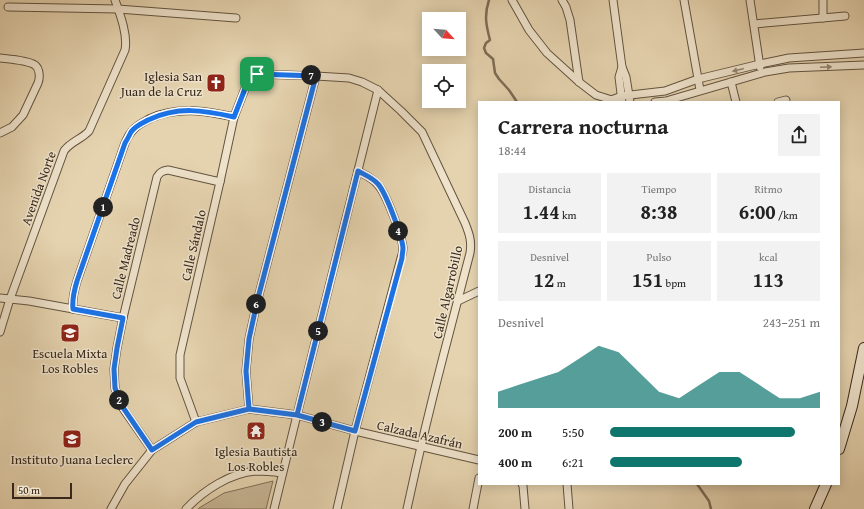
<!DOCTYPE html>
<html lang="es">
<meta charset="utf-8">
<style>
:root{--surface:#fff;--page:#f2f2f2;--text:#222;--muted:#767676;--accent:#0f766e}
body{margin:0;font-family:"Gentium Book Plus",serif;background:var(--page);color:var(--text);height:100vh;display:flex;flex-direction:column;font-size:15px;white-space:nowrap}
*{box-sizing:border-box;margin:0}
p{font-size:13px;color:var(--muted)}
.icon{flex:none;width:22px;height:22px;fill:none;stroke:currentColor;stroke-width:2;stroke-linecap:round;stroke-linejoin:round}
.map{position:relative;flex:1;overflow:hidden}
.drawer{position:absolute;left:478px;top:101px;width:362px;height:384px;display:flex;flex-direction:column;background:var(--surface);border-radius:0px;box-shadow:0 2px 10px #0003}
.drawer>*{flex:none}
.needle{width:26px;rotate:116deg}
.fabs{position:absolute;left:422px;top:12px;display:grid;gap:8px}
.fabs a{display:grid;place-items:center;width:44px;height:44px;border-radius:0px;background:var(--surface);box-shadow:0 2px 10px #0003;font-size:20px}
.scale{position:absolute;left:12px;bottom:10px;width:60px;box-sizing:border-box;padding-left:4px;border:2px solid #38291a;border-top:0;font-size:11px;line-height:14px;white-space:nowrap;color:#38291a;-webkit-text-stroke:3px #eee2cb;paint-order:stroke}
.pin{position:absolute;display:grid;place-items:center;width:34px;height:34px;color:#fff;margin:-17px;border-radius:8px;box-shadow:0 2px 6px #0006}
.km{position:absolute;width:20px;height:20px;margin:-10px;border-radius:50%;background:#222;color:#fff;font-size:11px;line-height:20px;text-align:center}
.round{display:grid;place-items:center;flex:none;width:42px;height:42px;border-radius:0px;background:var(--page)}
.summary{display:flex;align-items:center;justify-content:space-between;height:68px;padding:0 20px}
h1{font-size:22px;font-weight:700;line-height:30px}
.metrics{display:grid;grid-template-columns:repeat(3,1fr);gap:6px;height:68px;padding:4px 20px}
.metrics div{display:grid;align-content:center;border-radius:0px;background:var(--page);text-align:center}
.metrics b{font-size:20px;font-weight:700}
.metrics small{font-size:11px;font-weight:400}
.metrics p{font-size:11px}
.chart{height:112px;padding:8px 20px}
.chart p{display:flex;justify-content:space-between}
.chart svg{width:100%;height:72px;margin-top:4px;fill:var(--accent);opacity:.7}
ul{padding:0 20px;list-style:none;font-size:13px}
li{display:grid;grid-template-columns:64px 48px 1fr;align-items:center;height:30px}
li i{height:10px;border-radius:5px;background:var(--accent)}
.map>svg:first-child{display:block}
.green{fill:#c8b696;stroke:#807058}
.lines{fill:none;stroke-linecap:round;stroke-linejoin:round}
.stream{stroke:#7c6c55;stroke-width:2.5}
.minor-casing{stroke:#63543f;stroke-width:9}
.secondary-casing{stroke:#38291a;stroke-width:12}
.minor{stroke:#eee2cb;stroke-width:7}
.secondary{stroke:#eee2cb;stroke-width:10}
.oneway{fill:#938672}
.route-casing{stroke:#fff;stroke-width:8}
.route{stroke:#1a73e8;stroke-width:5}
.labels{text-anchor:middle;stroke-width:3;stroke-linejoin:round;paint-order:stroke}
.poi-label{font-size:13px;fill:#38291a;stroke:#eee2cb}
.street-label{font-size:13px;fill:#38291a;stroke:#eee2cb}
</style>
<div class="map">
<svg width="864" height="509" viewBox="0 0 864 509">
<rect width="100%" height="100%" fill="#e5d3af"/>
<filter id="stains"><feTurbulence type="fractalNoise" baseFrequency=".005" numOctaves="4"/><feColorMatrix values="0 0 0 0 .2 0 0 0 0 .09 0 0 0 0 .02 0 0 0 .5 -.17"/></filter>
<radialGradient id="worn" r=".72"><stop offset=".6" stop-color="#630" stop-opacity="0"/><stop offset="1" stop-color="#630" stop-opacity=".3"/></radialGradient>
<polygon class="green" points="273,481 266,509 198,509 199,508 224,493"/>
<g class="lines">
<g class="stream">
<path d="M489,0C484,15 486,25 490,40L486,43L484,48L486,53L493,59L495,73L499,79L509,90L517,102"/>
<polyline points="697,484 709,501 711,509"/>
</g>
<defs>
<g id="minor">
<polyline points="512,0 529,30 547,53 579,82 596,95 615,101"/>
<polyline points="562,0 566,7 570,20 579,82"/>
<polyline points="613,0 622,67 626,77 630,102"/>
<polyline points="684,0 700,90"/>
<polyline points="750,0 760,67"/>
<polyline points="823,0 823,18"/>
<polyline points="8,7 118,9 236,18"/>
<polyline points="754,24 845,16"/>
<path d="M0,58C9,59 27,60 35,65C40,69 40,78 38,83L23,115L12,127L0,133"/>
<polyline points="731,82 736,102"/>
<polyline points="611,100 622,96 665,91 698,79 760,64 789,58 864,53"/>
<polyline points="622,102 619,77 622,67"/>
<polyline points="655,102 666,101 765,72 789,68 864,65"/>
<polyline points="778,102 786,100"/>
<polyline points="0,298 29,301 123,318"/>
<polyline points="458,301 479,291"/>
<path d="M73,309C72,300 74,291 77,281L125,143C127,139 129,134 133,130C138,124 144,122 151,118C178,106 206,111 234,117"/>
<path d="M0,332L10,299L64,151C70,142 82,139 89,131L125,50C128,35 120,14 115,0"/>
<polyline points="249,409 246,371 249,339 257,302 316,76"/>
<path d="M196,422L180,378V355L220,182L234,117L248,81L252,75L257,74L316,76L349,78L362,82L378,90L401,111L422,132L465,223C469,233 472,241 470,253C461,288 452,322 443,357C430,407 418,458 407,509"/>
<path d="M152,450L122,407L115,388L114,369L117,348L123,318L157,177C160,172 162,171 168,170L220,182"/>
<polyline points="522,484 523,486 525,509"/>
<polyline points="567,484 569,509"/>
<polyline points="111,509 125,484 152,450 196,422 249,409 297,415 355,431 479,460"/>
<path d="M186,509C204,490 230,473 257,471C265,471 274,472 282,473"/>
<polyline points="274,509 297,415 378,90"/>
<path d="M337,509L355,431L401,258C402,255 403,251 403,248C402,236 386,193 378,185C373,178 365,175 358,171"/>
<polyline points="473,509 479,478"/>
</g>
<g id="secondary">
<polyline points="839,449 852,406 864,348"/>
<polyline points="815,509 826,484"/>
</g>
</defs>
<use href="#minor" class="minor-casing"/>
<use href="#secondary" class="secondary-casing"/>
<use href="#minor" class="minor"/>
<use href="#secondary" class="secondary"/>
</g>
<defs><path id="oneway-solid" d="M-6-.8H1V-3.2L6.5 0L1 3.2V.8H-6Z"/></defs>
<g class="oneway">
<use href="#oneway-solid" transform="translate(826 67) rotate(-3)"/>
<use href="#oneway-solid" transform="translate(738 70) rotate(166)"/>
</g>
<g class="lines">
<defs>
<path id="route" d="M257,74L252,75L248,81L234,117C203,110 178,106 148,120C142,123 135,126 131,132C129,136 127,140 125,143L77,281C74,291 72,300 73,309L123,318L117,348L114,369L115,388L122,406L152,450L196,422L249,409L297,415L355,431L402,258C402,255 403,251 403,248C402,236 386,193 378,184C373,178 365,175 358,171L297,415L249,409L246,371L249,339L257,302L316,76L257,74"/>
</defs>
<use href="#route" class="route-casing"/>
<use href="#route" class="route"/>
</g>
<defs>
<symbol id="church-square" viewBox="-11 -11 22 22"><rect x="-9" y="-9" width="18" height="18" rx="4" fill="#8f2418" stroke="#eee2cb"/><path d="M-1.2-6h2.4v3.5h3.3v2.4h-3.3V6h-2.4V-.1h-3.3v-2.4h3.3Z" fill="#fff"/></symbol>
<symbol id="school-square" viewBox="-11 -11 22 22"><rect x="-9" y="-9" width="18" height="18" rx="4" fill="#8f2418" stroke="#eee2cb"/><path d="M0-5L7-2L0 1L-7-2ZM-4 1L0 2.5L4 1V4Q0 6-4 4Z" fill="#fff"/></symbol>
<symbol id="temple-square" viewBox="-11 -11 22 22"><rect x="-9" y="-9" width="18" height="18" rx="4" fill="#8f2418" stroke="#eee2cb"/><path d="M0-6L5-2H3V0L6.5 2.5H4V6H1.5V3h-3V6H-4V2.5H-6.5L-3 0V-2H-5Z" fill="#fff"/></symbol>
</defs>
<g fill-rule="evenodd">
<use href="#church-square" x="205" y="72" width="22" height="22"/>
<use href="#school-square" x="59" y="322" width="22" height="22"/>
<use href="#temple-square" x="245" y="420" width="22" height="22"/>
<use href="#school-square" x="61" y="428" width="22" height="22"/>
</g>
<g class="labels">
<g class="poi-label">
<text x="202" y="81" text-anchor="end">Iglesia San<tspan x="202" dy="15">Juan de la Cruz</tspan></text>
<text x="70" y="358">Escuela Mixta<tspan x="70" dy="15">Los Robles</tspan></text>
<text x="256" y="456">Iglesia Bautista<tspan x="256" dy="15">Los Robles</tspan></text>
<text x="72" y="464">Instituto Juana Leclerc</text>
</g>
<g class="street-label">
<text transform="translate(38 188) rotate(-70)" y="5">Avenida Norte</text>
<text transform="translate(193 245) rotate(-77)" y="5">Calle Sándalo</text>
<text transform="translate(125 258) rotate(-76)" y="5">Calle Madreado</text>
<text transform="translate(447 292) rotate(-77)" y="5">Calle Algarrobillo</text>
<text transform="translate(420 434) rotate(13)" y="5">Calzada Azafrán</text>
</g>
</g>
<rect width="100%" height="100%" filter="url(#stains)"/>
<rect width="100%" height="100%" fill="url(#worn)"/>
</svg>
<div class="fabs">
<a><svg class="needle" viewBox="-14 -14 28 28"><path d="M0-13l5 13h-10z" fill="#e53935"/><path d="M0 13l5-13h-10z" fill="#767676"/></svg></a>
<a><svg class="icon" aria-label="locate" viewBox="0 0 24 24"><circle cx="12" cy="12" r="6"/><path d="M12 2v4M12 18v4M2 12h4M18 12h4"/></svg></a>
</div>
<div class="scale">50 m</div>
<div class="pin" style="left:257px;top:74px;background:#1e9e55"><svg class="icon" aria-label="arrive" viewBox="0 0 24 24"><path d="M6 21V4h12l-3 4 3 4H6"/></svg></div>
<b class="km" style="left:103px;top:207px">1</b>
<b class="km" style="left:119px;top:400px">2</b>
<b class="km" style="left:322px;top:422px">3</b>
<b class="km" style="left:398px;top:231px">4</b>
<b class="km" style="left:318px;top:331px">5</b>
<b class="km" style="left:256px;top:304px">6</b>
<b class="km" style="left:311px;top:75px">7</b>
<section class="drawer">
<div class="summary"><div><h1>Carrera nocturna</h1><p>18:44</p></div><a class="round"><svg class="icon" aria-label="share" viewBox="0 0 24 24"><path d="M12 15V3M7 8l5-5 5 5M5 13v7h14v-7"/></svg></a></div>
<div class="metrics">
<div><p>Distancia</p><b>1.44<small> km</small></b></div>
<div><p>Tiempo</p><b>8:38</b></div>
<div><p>Ritmo</p><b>6:00<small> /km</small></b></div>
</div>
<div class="metrics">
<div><p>Desnivel</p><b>12<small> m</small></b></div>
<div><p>Pulso</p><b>151<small> bpm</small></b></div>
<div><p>kcal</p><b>113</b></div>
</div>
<div class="chart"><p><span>Desnivel</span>243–251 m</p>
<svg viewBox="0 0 160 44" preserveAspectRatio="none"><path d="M0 44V34L10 30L20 26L30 22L40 14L50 6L60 10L70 22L80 34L90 38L100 30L110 22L120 22L130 30L140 38L150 38L160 34V44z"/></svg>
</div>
<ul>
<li><b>200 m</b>5:50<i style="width:88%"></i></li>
<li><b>400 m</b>6:21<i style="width:63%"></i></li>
</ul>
</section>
</div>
